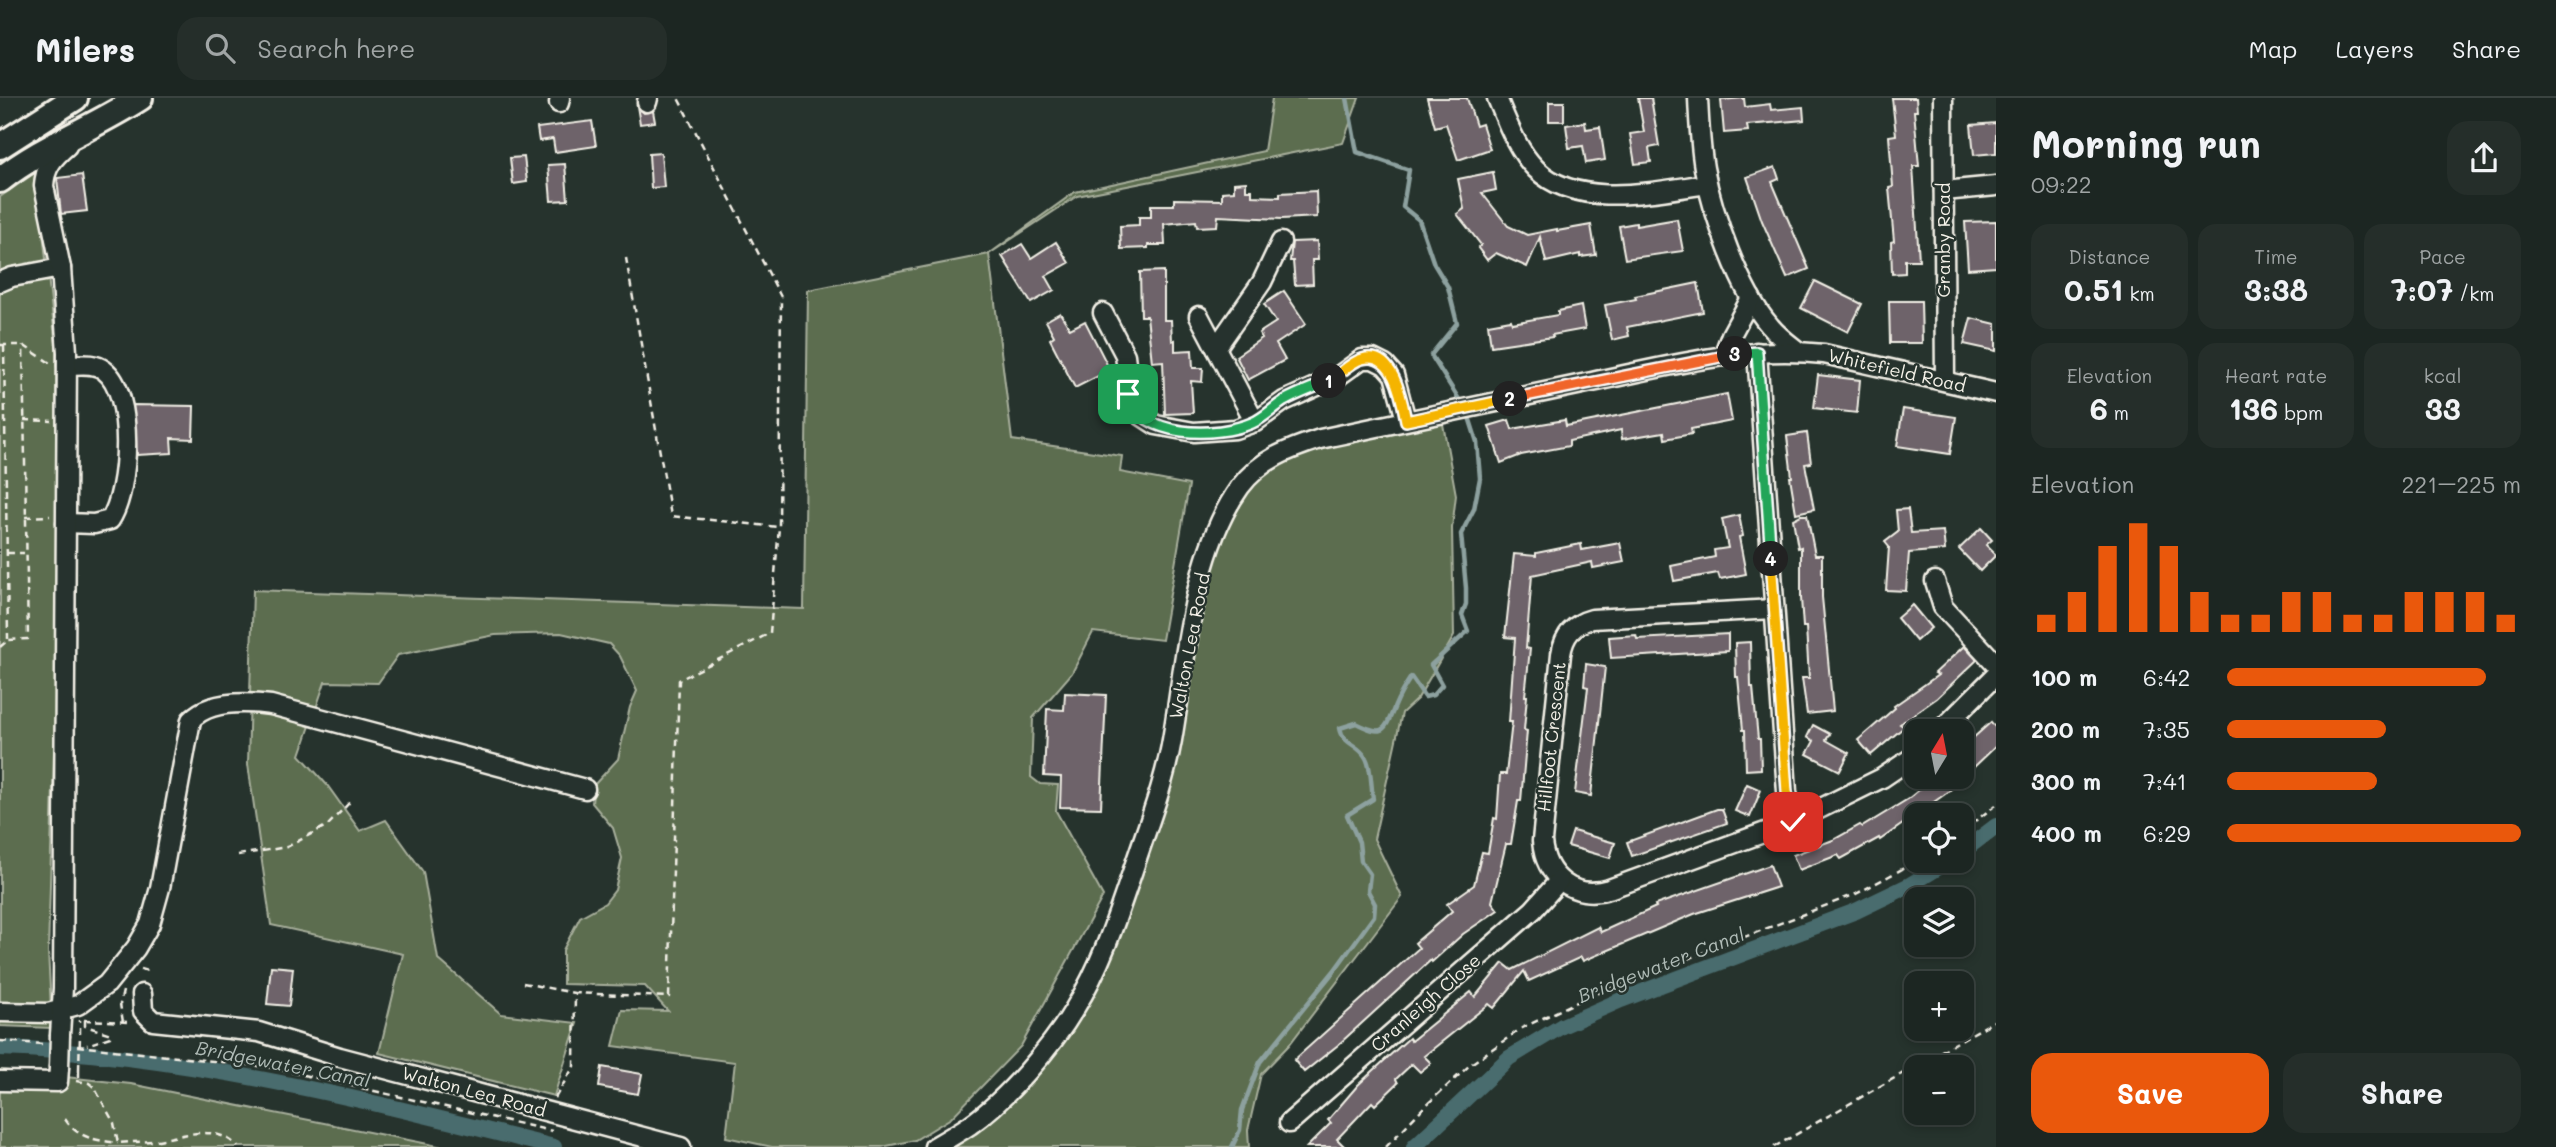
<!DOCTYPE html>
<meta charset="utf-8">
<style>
:root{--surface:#1c2622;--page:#252e2a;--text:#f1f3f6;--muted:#a0a5a5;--line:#3a4340;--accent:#ea580c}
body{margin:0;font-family:Mali,sans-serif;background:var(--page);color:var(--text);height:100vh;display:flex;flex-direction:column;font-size:26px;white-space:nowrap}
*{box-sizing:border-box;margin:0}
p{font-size:23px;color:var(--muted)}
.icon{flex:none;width:38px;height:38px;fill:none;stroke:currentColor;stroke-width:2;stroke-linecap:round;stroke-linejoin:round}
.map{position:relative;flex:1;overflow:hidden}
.details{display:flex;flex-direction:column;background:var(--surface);width:560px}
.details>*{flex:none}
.needle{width:46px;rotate:10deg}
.buttons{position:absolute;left:1904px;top:621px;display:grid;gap:14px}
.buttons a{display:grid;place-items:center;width:70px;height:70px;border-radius:14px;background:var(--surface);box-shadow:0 4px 10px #0003,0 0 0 2px var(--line);font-size:35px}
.pin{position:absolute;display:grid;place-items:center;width:60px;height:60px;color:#fff;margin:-30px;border-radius:14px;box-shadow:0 4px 10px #0006}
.km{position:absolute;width:35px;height:35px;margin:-18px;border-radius:50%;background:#222;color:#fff;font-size:19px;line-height:35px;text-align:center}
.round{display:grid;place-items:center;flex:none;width:74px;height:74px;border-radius:21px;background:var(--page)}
.headline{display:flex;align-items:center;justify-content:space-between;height:119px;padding:0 35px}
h1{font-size:38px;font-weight:700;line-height:52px}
.figures{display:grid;grid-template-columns:repeat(3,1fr);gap:10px;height:119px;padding:7px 35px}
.figures div{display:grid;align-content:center;border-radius:18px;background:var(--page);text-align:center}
.figures b{font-size:30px;font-weight:700}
.figures small{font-size:19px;font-weight:400}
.figures p{font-size:19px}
.chart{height:196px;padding:14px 35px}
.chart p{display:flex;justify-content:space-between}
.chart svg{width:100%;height:126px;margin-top:7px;stroke:var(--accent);stroke-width:6}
.cta{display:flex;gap:14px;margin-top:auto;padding:14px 35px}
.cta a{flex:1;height:80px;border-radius:21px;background:var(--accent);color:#fff;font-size:28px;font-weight:700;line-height:80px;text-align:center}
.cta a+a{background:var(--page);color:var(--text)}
ul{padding:0 35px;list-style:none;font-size:23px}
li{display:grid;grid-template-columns:112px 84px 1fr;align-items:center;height:52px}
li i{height:18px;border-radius:9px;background:var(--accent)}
header{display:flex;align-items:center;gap:42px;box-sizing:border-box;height:98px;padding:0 35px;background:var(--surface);border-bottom:2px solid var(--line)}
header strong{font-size:33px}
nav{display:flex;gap:38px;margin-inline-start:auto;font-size:24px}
.search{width:490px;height:63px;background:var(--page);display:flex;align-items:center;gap:18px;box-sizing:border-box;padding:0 24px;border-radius:21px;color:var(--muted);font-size:26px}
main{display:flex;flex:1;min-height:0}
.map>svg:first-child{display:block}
.green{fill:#5b6d50;stroke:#a8af9c;stroke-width:2}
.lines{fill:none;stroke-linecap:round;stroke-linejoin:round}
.stream{stroke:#8da19f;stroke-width:4.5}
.canal{stroke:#496c6e;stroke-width:16}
.building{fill:#6e646a;stroke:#f4f1e8;stroke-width:2}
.minor-casing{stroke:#f4f1e8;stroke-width:23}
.highway-casing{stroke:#f4f1e8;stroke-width:30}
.path{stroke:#f4f1e8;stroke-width:2.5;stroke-dasharray:7 5;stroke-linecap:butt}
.minor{stroke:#26332d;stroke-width:18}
.highway{stroke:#26332d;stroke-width:24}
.minor-bridge-casing{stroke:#f4f1e8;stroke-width:23;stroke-linecap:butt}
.path-bridge{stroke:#f4f1e8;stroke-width:2.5;stroke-dasharray:7 5;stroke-linecap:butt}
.minor-bridge{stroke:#26332d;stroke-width:18}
.split-1-casing{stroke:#fff;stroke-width:14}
.split-2-casing{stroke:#fff;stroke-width:14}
.split-3-casing{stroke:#fff;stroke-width:14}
.split-4-casing{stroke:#fff;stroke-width:14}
.split-5-casing{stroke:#fff;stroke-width:14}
.split-1{stroke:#22a559;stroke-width:9}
.split-2{stroke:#f5b400;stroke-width:9}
.split-3{stroke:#f0652b;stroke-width:9}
.split-4{stroke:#22a559;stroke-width:9}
.split-5{stroke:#f5b400;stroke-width:9}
.labels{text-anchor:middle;stroke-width:5;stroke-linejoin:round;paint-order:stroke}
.street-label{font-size:18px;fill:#f4f1e8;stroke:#26332d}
.water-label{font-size:19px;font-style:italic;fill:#b0bcb7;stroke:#26332d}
</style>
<header>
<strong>Milers</strong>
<div class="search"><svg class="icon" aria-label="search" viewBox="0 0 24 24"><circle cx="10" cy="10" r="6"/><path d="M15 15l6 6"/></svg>Search here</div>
<nav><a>Map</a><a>Layers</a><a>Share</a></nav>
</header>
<main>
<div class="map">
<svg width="1996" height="1049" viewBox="0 0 1996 1049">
<rect width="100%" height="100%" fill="#26332d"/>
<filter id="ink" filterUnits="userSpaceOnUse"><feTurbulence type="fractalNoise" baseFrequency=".0143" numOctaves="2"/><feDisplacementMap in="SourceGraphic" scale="14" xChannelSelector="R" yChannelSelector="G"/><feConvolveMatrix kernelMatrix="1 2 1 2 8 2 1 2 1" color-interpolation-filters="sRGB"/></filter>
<g filter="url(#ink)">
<g class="green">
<polygon points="1272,0 1359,0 1343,45 1077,98 989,156 1012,342 1122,358 1120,374 1189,387 1162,542 1093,534 1072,575 1033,620 1031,679 1040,686 1058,687 1056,713 1103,798 1021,948 951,1020 915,1042 882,1049 772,1049 726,1039 735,964 613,948 622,912 668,913 645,888 563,886 563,852 580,819 605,805 615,792 622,760 613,730 592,705 594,687 618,661 630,609 637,593 620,558 609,546 561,535 495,537 398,557 378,585 325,584 300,657 327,687 360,733 386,722 423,774 438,861 501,916 577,925 554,998 379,955 403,856 271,827 248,666 253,492 804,511 808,192 989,156 1075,94 1264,53"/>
<polygon points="36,74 56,248 57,555 48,853 52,930 0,928 0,99"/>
<polygon points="1441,315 1456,397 1452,430 1454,538 1418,600 1402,615 1374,741 1402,799 1289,947 1261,976 1248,1032 1249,1049 934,1049 971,1027 1075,910 1156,706 1220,423 1262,366"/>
<polygon points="0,972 131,986 443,1049 0,1049"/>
</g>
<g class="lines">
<g class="stream">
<polyline points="1347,0 1357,54 1409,72 1403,109 1419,122 1434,166 1448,189 1457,225 1431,257 1460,303"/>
<path d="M1232,1049L1240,1032L1242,1012L1260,964L1334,873L1374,818L1375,806L1368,793L1370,776L1361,763L1359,744L1347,717L1373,701C1371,689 1372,671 1366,660C1359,646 1343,647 1340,630L1356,625C1384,639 1384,634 1395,608C1399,598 1405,588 1411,579L1425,599L1433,597L1442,587L1431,567L1468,533L1462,517L1466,506V490L1461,436L1474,411L1480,380L1477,344L1470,322"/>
</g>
<g class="canal">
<polyline points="1962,754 1996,728"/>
<path d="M0,950C189,956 372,1004 554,1049"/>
<polyline points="1414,1049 1509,960 1562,928 1621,902 1856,813 1908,788 1949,763"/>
</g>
</g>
<g class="building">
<polygon points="1427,0 1467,0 1476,28 1482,26 1490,51 1458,62 1446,26 1435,29"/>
<polygon points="1638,0 1651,0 1659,48 1649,50 1651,64 1635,66 1630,36 1644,34"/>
<polygon points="1744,0 1745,9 1770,6 1771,12 1803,9 1804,22 1747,27 1748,33 1724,35 1721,2"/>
<polygon points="1892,0 1916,0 1917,13 1914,13 1919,68 1913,68 1919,162 1905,162 1905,175 1892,176 1891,144 1894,143 1889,90 1893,89 1889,38 1896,37"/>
<rect x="1549" y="4" width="15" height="19"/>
<polygon points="637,8 644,15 653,13 655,24 640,26"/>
<polygon points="592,23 596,48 555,54 553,41 539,43 537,30"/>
<polygon points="1585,24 1586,31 1600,29 1605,62 1586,65 1583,48 1569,50 1566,27"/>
<polygon points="1996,25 1996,55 1974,57 1971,27"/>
<polygon points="661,55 664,89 651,90 649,56"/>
<polygon points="524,59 527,84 513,86 510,60"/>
<polygon points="565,66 568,102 551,103 548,67"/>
<polygon points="1775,69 1779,81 1772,84 1809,171 1787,180 1762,123 1747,79"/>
<polygon points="1493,74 1496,92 1482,95 1508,128 1527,137 1557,131 1557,133 1591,127 1596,157 1580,159 1580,156 1546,164 1540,139 1527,169 1496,155 1487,162 1478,150 1481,147 1457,116 1464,111 1458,81"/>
<polygon points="82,77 87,113 61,116 57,80"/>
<polygon points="1246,84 1246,92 1252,92 1252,98 1280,99 1280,95 1316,93 1317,119 1282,121 1218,118 1217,128 1197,129 1196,123 1164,126 1165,147 1148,147 1148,150 1121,151 1120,128 1139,127 1139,119 1151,119 1151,107 1174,107 1174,101 1222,102 1222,94 1234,93 1234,85"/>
<polygon points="1677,121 1683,153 1625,161 1619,128 1636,125 1636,128"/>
<polygon points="1996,123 1996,169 1968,171 1965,124"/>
<polygon points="1317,143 1318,162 1312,162 1313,186 1295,187 1293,163 1290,163 1292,144"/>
<polygon points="1056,144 1069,165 1046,178 1054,192 1031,205 1002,158 1022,146 1031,160"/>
<polygon points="1164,173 1164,222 1171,222 1172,243 1175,242 1175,253 1192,252 1193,270 1203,270 1202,284 1191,283 1193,315 1165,316 1163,263 1152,264 1147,218 1141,218 1140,174"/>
<polygon points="1815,183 1862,206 1848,234 1801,210"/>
<polygon points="1698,185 1703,214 1627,229 1629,238 1612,242 1605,207 1636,201 1635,198"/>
<polygon points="1284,193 1306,226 1276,246 1285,262 1248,282 1236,258 1262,240 1259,235 1276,224 1264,206"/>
<polygon points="1889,203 1921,203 1922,245 1890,245"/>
<polygon points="1581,208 1585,231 1552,237 1553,239 1491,248 1488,226 1511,222 1512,225 1558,217 1558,213"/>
<polygon points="1060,215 1070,231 1085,223 1110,272 1075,290 1050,241 1054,238 1046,223"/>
<polygon points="1971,220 1996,226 1996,253 1964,246"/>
<polygon points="1818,277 1860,282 1857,315 1814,310"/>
<polygon points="1727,296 1732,323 1691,331 1692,336 1665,341 1664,334 1622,341 1621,332 1569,343 1569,348 1521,357 1501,365 1489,328 1509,322 1512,331 1565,322 1566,328"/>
<polygon points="133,307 194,308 193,341 171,340 172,355 137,357"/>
<polygon points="1903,311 1956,319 1950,356 1897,348"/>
<polygon points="1807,335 1811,365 1805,366 1814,411 1796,415 1790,379 1792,379 1787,338"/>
<polygon points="1908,411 1911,435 1943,433 1945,452 1909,455 1906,493 1886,492 1889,449 1885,444 1898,434 1896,412"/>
<polygon points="1739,417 1743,438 1739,439 1746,476 1720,481 1718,475 1674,483 1671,468 1715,459 1714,452 1728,450 1722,421"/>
<polygon points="1801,417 1807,417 1815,457 1822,457 1822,499 1833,613 1807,616 1802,580 1809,580 1806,529 1803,529 1801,500 1801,449 1798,450 1793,421"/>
<polygon points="1981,430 1992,442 1986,447 1996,457 1980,473 1959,451"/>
<polygon points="1620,445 1624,464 1593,470 1592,464 1532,477 1526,550 1530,551 1525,598 1527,598 1524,632 1527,633 1521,703 1518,703 1511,746 1506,746 1492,804 1498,812 1463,836 1432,864 1431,862 1338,947 1304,974 1294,962 1419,850 1415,845 1452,813 1447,806 1474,787 1482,754 1488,755 1494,720 1497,721 1500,676 1506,676 1512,624 1509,624 1515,540 1505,539 1514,456 1536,458 1536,455 1581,446 1582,452"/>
<polygon points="1912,507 1931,530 1916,543 1897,520"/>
<polygon points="1728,536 1728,553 1611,560 1609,539 1636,537 1637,541"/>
<polygon points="1750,544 1751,589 1753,589 1758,641 1760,641 1761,671 1746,672 1745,632 1743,632 1738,579 1736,579 1735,545"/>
<polygon points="1964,548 1977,562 1937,600 1900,626 1904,629 1871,657 1858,642 1895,610 1894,608 1938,577 1935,575"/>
<polygon points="1586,566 1605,569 1591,698 1575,695 1588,589 1584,588"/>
<polygon points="1065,595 1106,597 1101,710 1060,709 1061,679 1044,678 1047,611 1064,612"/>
<polygon points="1991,624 1996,630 1996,648 1948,694 1880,742 1879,740 1841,761 1838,757 1799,772 1793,757 1833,742 1860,727 1862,729 1908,701 1935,679 1962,679 1962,650"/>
<polygon points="1813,627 1830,636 1826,642 1849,655 1840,673 1807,656 1814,643 1807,639"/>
<polygon points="1747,686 1761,692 1750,719 1735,713"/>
<polygon points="1717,711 1722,711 1727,725 1632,758 1627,744"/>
<polygon points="1573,733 1615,745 1610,760 1568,748"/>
<polygon points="1770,767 1778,789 1694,816 1583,863 1581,859 1529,883 1524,873 1494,910 1489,906 1424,958 1431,965 1420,974 1412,966 1396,981 1398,985 1375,1007 1372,1004 1337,1041 1345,1049 1307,1049 1331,1025 1328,1022 1358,987 1387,960 1409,940 1411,943 1471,894 1475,899 1503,865 1512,872 1598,829 1601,834 1656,809 1655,807"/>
<polygon points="271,868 293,870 289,908 267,906"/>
<polygon points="602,969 642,976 638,996 599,989"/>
</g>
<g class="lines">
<defs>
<g id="minor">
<path d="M1497,0C1507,24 1517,52 1536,71C1577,112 1656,93 1707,86"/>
<path d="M1698,0C1699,23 1700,47 1704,70C1712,114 1740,194 1770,228C1778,238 1789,246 1798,253"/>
<polyline points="1943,0 1945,283"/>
<polyline points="647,4 648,0"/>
<polyline points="559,5 560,0"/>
<polyline points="1944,93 1996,88"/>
<polyline points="0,184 12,179 61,170"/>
<polyline points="1103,215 1125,257 1131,306 1139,316 1156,327 1194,334 1235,331 1255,324 1284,303 1337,279 1362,261 1373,261 1385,267 1394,277 1406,322"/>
<polyline points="1199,218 1255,324"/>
<polyline points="1216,250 1262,184 1281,144"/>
<polyline points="1757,254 1787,694 1793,724"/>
<polyline points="1723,258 1731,237 1751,200"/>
<path d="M66,425L94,426L110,422C130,392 135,295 104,272C94,264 79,267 67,267"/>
<polyline points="1935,483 1943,509 1996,566"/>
<path d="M1774,511L1592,521C1573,526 1564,537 1561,556L1542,743C1545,779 1574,802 1609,791L1793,724L1882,680L1916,657"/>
<polyline points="1939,634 1996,577"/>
<polyline points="142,896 143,913 153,923 259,934 340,959 681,1049"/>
<path d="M0,914L48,915L78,907L107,886L136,850L150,826L160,790L191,622C209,602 247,604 271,607L585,691"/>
<path d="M60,937L63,890L67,254L61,170L44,88C45,69 53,60 67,48"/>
<polyline points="0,983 58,984 59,970"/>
<polyline points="1289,1025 1533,812 1559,783"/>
<path d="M934,1049C946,1042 958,1035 970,1027C1007,1001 1052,949 1075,910C1103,865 1119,813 1136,763C1149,724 1165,683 1172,642C1186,562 1192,456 1240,389C1261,361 1289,351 1320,341C1411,322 1501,303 1592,284C1669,268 1745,247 1824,256L1996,295"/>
</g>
<g id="highway">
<polyline points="0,48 75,0"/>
<path d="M0,82C42,49 95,29 140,0"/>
</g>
</defs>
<use href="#minor" class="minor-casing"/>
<use href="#highway" class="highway-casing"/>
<g class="path">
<polyline points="626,160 671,418 779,429"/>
<polyline points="0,247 23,247 50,265"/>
<polyline points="4,247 8,541"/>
<polyline points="24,322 52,323"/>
<polyline points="25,419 50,418"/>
<polyline points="7,455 24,455"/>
<polyline points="0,549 8,542 28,541 23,247"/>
<polyline points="1962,733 1996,707"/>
<polyline points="238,757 287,749 328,727 350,704"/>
<polyline points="141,871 152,874"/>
<polyline points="523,885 574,895"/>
<polyline points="123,893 120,906 123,924"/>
<polyline points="84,922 129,924"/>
<polyline points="85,922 85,928 111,936 110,939 87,947"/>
<polyline points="80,936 80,922"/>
<polyline points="0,943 42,946"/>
<polyline points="77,948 268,969 552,1033"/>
<polyline points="79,972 79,982"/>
<path d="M76,983L89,985L94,989L114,1025L118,1045C130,1044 141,1044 152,1043C181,1039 215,1024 238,1049"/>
<polyline points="555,1000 574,968 575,895 669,899 679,582 770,535 779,429 781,199 678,0"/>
<path d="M65,1021C78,1041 97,1042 118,1045"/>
<polyline points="1386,1049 1423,1010 1471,966 1522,930 1583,901 1856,796 1917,763"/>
<polyline points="1774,1049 1996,922"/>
</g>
<use href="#minor" class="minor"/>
<use href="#highway" class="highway"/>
<defs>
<polyline id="minor-bridge" points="59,970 60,937"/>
</defs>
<use href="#minor-bridge" class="minor-bridge-casing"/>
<polyline class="path-bridge" points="79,972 80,936"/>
<use href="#minor-bridge" class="minor-bridge"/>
</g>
</g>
<g class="lines" filter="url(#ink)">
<defs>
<path id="split-1" d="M1128,296C1140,341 1217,340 1252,325C1264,320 1273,310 1284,303C1298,295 1314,290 1329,283"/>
<path id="split-2" d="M1329,283C1340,277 1350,264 1362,261C1394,252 1402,302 1406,323L1510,301"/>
<polyline id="split-3" points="1510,301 1735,256"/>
<polyline id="split-4" points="1735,256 1757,254 1771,461"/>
<polyline id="split-5" points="1771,461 1787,694 1793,724"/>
</defs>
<use href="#split-1" class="split-1-casing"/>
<use href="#split-2" class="split-2-casing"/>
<use href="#split-3" class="split-3-casing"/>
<use href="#split-4" class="split-4-casing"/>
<use href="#split-5" class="split-5-casing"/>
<use href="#split-1" class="split-1"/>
<use href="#split-2" class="split-2"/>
<use href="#split-3" class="split-3"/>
<use href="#split-4" class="split-4"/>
<use href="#split-5" class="split-5"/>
</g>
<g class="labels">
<g class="street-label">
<text transform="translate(1944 142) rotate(-90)" y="6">Granby Road</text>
<text transform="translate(1897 273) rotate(13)" y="6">Whitefield Road</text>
<text transform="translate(1190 548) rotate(-79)" y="6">Walton Lea Road</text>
<text transform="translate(1552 639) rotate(-84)" y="6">Hillfoot Crescent</text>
<text transform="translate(1426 905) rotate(-41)" y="6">Cranleigh Close</text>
<text transform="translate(474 994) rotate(15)" y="6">Walton Lea Road</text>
</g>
<g class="water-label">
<text transform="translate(1661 867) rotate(-21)" y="7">Bridgewater Canal</text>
<text transform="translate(283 966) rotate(11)" y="7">Bridgewater Canal</text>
</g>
</g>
</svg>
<div class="buttons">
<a><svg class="needle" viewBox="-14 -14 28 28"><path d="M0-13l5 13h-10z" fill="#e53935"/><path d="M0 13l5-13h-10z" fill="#a0a5a5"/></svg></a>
<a><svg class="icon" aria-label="locate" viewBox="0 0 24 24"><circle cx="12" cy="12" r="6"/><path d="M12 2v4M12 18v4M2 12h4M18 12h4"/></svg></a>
<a><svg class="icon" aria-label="layers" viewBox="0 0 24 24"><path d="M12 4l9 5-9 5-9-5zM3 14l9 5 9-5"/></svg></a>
<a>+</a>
<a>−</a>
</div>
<div class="pin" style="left:1128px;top:296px;background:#1e9e55"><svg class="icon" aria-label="arrive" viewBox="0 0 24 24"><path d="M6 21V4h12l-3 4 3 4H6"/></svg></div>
<div class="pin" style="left:1793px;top:724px;background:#d93025"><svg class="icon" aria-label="check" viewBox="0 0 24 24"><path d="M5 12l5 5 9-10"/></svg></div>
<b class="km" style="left:1329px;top:283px">1</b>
<b class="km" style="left:1510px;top:301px">2</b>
<b class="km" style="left:1735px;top:256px">3</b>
<b class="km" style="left:1771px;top:461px">4</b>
</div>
<section class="details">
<div class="headline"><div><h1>Morning run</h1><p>09:22</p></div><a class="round"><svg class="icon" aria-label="share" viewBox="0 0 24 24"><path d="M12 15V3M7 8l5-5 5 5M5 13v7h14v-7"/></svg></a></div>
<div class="figures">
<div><p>Distance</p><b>0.51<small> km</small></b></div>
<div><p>Time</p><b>3:38</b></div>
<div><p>Pace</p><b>7:07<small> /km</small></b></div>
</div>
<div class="figures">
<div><p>Elevation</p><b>6<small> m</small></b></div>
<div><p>Heart rate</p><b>136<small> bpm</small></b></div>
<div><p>kcal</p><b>33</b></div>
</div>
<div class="chart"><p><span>Elevation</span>221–225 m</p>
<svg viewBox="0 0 160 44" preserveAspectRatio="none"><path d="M5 44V38M15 44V30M25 44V14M35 44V6M45 44V14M55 44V30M65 44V38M75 44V38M85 44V30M95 44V30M105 44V38M115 44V38M125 44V30M135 44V30M145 44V30M155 44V38"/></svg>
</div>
<ul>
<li><b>100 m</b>6:42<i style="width:88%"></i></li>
<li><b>200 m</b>7:35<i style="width:54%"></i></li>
<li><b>300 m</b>7:41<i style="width:51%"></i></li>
<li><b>400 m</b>6:29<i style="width:100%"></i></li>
</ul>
<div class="cta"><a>Save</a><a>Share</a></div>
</section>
</main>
